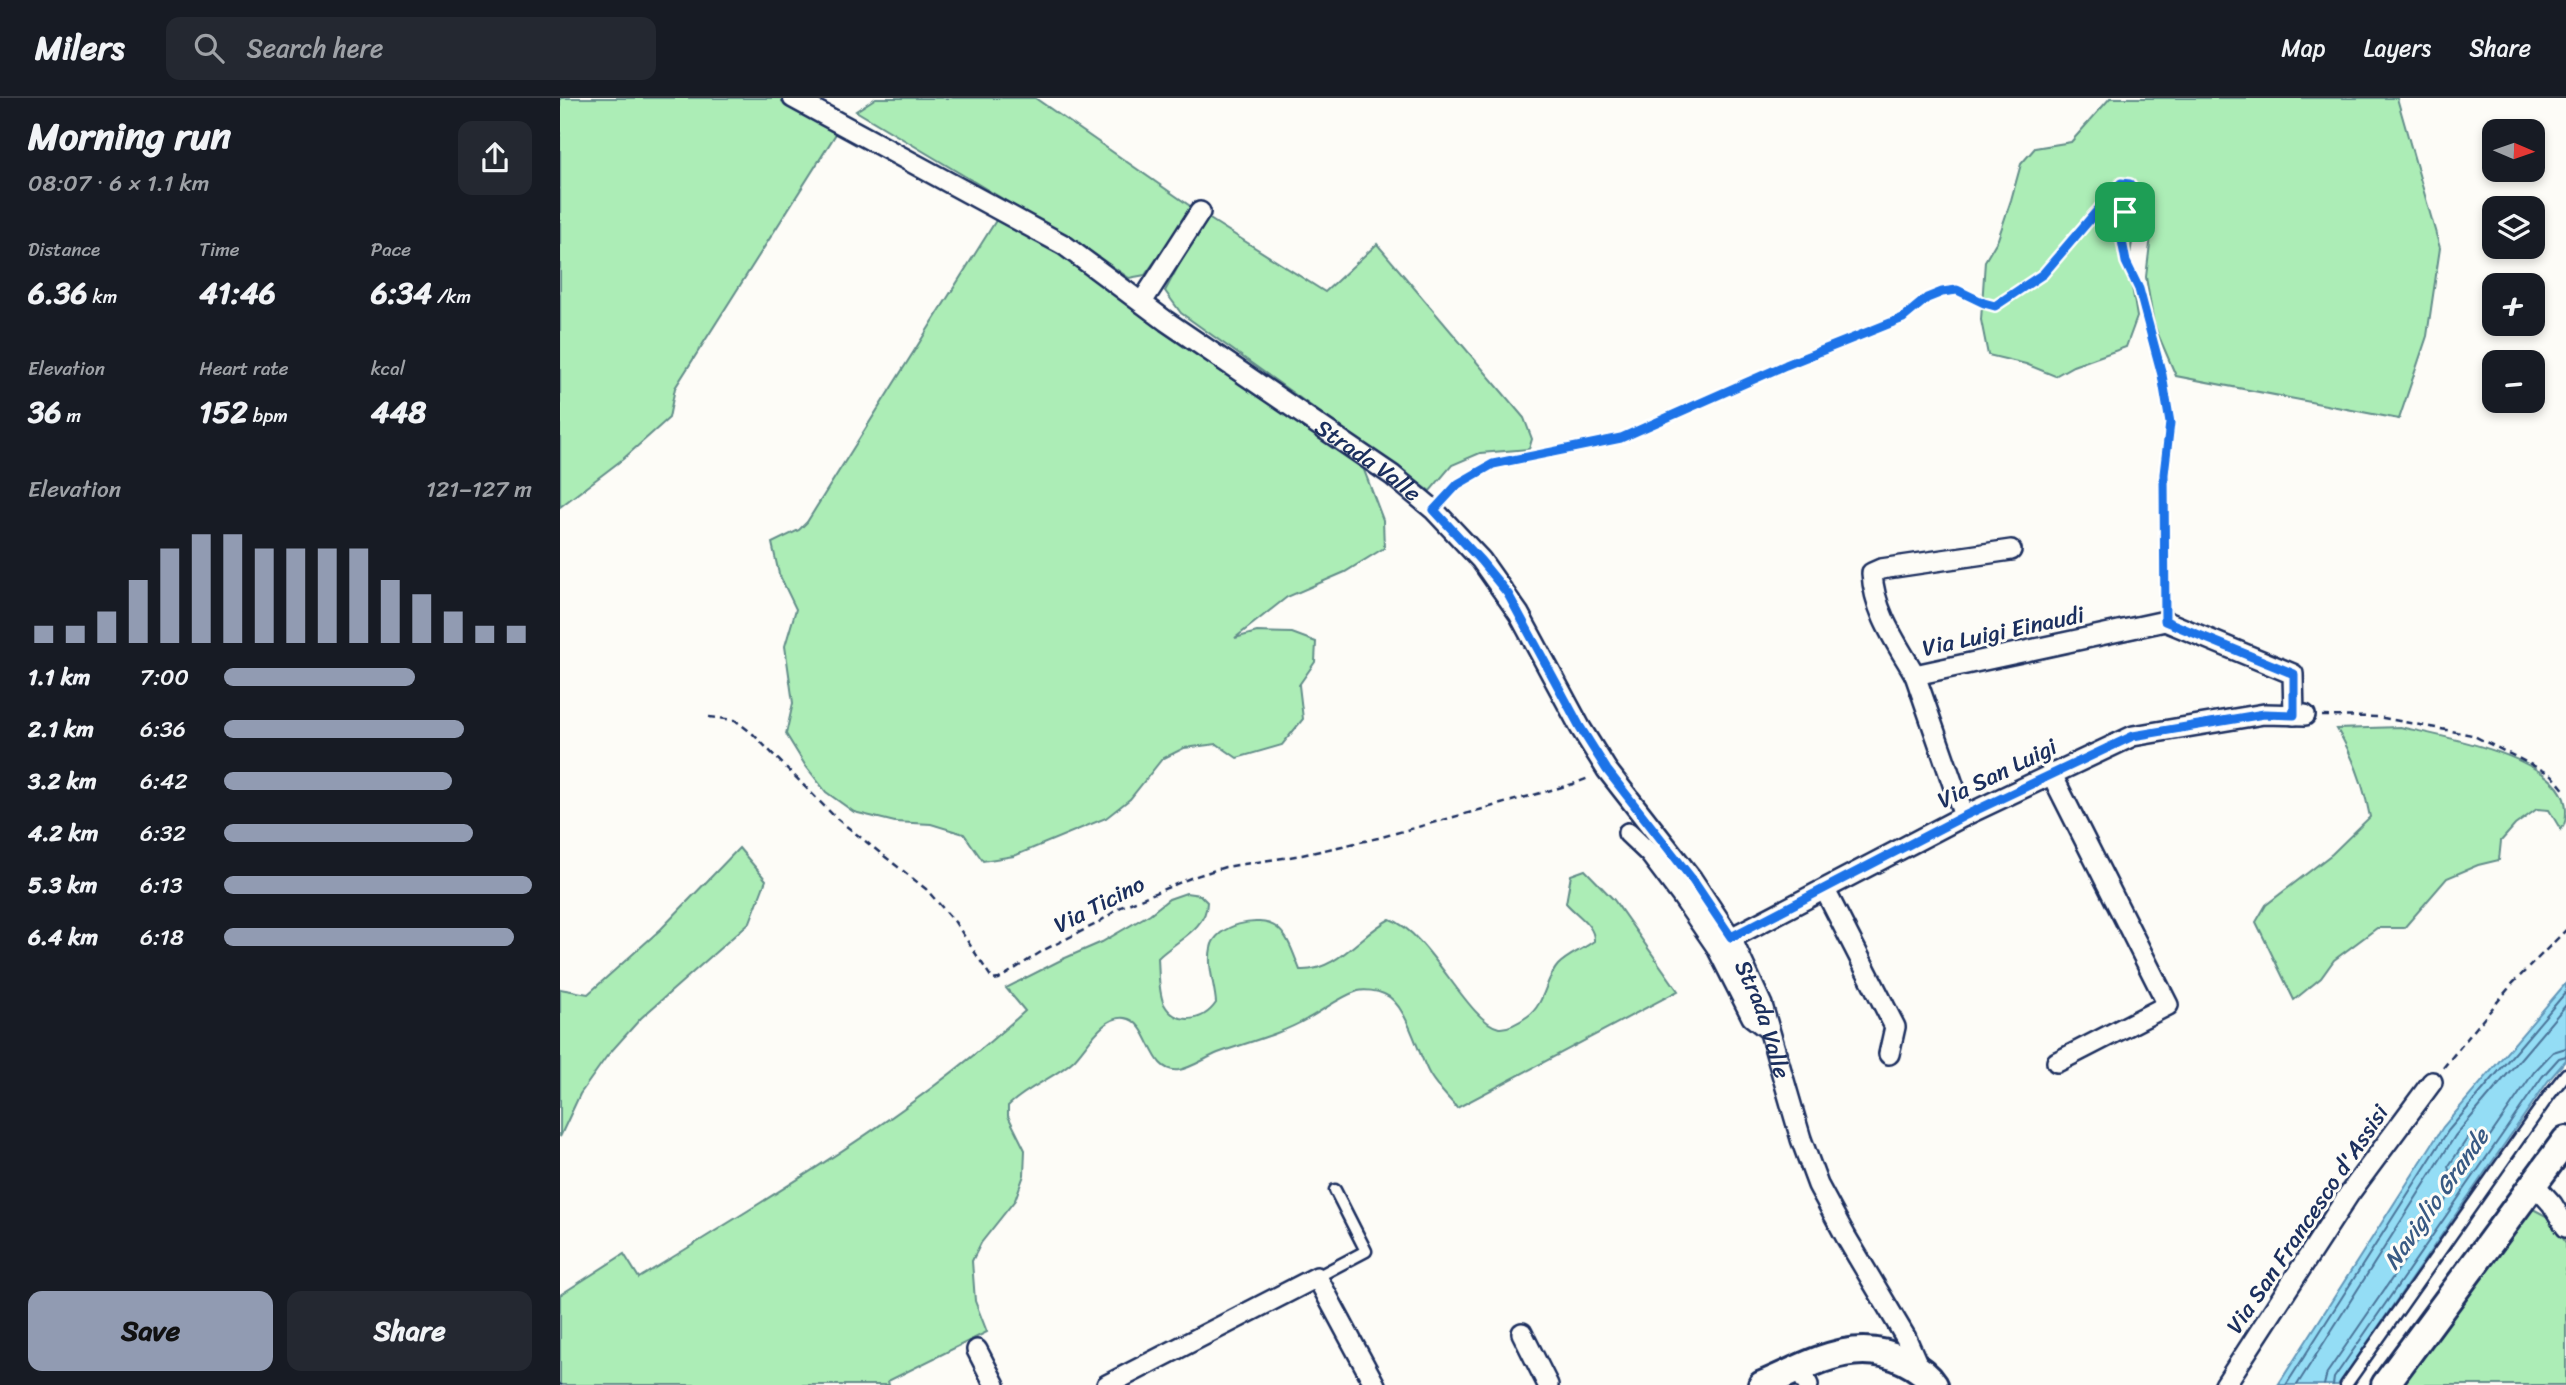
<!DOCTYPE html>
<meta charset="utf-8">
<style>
:root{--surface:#171b24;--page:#242831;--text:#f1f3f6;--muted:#9ea1a6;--line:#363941;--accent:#919bb2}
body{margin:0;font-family:Sriracha,sans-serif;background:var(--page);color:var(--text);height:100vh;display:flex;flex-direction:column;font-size:26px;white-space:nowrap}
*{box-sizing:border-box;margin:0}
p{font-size:23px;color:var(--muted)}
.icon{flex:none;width:38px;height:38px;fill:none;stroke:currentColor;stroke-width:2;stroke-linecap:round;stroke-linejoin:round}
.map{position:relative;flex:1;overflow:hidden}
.sheet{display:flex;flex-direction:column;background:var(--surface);width:560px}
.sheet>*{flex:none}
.needle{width:46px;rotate:92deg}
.controls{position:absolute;left:1922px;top:21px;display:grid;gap:14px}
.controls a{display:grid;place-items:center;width:63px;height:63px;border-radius:14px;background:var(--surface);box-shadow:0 4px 10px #0003;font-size:35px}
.pin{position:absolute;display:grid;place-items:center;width:60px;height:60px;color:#fff;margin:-30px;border-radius:14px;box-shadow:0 4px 10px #0006}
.round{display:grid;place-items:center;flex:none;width:74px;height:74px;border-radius:14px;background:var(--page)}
.summary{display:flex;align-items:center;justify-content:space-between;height:119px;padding:0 28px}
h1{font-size:38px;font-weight:700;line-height:52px}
.figures{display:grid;grid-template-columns:repeat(3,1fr);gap:10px;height:119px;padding:7px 28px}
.figures div{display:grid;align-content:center}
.figures b{font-size:30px;font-weight:700}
.figures small{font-size:19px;font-weight:400}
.figures p{font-size:19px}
.chart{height:196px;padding:14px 28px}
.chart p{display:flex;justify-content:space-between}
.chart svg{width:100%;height:126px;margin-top:7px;stroke:var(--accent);stroke-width:6}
.button{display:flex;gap:14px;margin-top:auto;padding:14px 28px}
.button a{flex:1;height:80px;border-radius:14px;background:var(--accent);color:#111;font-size:28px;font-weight:700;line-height:80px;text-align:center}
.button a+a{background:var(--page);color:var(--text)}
ul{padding:0 28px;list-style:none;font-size:23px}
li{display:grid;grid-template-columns:112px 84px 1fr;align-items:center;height:52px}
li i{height:18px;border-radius:9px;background:var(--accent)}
header{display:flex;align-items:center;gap:42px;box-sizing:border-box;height:98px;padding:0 35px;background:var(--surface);border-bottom:2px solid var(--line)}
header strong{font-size:33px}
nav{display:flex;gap:38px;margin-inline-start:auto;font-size:24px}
.search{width:490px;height:63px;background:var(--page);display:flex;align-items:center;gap:18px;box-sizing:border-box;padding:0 24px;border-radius:14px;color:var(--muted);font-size:26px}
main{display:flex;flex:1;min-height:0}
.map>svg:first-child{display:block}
.green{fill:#acedb6;stroke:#648e8a;stroke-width:2}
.water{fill:#94ddf5;stroke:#6497b9;stroke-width:2}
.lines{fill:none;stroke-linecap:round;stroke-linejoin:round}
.shore{stroke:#4b759a;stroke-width:2}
.lane-casing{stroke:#1b2f5e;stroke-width:15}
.street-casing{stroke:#1b2f5e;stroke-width:24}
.secondary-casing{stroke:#1b2f5e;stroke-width:32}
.path{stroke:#1b2f5e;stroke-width:2.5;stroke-dasharray:7 5;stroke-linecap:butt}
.lane{stroke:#fdfcf7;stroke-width:10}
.street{stroke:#fdfcf7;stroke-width:19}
.secondary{stroke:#fdfcf7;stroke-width:26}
.route-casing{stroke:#fff;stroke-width:14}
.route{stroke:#1a73e8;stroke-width:9}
.labels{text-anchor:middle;stroke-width:6;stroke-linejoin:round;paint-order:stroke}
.street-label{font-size:23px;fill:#1b2f5e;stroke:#fdfcf7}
.water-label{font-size:24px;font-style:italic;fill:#395a84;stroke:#fdfcf7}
</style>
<header>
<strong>Milers</strong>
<div class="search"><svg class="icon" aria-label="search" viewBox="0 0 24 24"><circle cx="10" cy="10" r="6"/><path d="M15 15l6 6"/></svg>Search here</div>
<nav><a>Map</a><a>Layers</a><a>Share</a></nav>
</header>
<main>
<section class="sheet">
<div class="summary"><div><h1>Morning run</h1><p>08:07 · 6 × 1.1 km</p></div><a class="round"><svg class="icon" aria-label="share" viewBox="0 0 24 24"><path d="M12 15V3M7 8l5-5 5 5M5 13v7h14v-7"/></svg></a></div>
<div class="figures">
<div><p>Distance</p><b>6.36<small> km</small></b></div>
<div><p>Time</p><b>41:46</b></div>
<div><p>Pace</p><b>6:34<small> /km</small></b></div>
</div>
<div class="figures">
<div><p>Elevation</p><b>36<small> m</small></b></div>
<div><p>Heart rate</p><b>152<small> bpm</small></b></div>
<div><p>kcal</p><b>448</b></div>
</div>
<div class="chart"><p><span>Elevation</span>121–127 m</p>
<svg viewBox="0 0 160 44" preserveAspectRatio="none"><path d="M5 44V38M15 44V38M25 44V33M35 44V22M45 44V11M55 44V6M65 44V6M75 44V11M85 44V11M95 44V11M105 44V11M115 44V22M125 44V27M135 44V33M145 44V38M155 44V38"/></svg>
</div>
<ul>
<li><b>1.1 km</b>7:00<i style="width:62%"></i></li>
<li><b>2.1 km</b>6:36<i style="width:78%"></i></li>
<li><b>3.2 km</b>6:42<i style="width:74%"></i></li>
<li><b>4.2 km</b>6:32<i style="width:81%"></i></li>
<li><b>5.3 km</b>6:13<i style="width:100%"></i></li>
<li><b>6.4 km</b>6:18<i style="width:94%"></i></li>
</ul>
<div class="button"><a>Save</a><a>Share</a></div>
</section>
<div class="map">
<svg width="2006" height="1287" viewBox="0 0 2006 1287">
<rect width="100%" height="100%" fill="#fdfcf7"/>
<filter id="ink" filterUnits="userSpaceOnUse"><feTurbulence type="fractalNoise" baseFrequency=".0143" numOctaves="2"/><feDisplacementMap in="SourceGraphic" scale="14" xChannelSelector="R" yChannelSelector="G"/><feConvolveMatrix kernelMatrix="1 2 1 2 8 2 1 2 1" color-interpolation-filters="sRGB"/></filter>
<g filter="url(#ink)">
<g class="green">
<polygon points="0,0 223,0 279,31 115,290 109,320 63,361 0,409"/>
<polygon points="316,0 475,0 633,110 585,177 569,180 533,155 296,13"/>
<polygon points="1550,0 1837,0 1880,150 1867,238 1839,321 1616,278 1594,227 1586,179 1593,121 1572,144 1569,162 1571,182 1577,219 1566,249 1513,268 1495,278 1466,266 1428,257 1421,222 1425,163 1438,141 1451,102 1461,66 1475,50 1511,44"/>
<polygon points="440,116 497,150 799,359 823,422 824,450 785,474 727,499 675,540 697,534 732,535 756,544 755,564 739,587 743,621 722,647 677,660 657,646 624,650 602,661 570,701 546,720 454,758 423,763 404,736 371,726 335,724 294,714 266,694 245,667 226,636 233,605 225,548 236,511 219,476 212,445 239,432 247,424"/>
<polygon points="645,118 765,194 817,146 964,320 972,341 969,351 920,355 892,367 870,393 621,215 605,193"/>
<path d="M1840,629C1880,638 2006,659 2006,712C2006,720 2006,725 2001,732L1989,712L1977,711L1955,727L1941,743L1939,762L1918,767L1887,780L1844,830H1817L1774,862L1761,880L1734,902L1696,824L1706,807L1772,756L1810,719C1804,688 1793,658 1777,631Z"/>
<polygon points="179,750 206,782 190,824 81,920 47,958 20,996 0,1039 0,891 28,896 101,831"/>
<path d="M1025,772L1054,802L1118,893L897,1010C888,999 877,989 870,977C857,955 847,905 824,896C817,893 805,891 798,893C779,899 764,912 747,921C719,937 688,944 658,955C646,960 631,970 619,972C588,976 592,924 565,920C543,917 527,949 514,962C495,980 468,988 448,1008V1018L465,1052L464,1077L455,1102L421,1145L412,1163L415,1203L427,1234L328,1283L329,1287H0V1197L64,1156L79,1180C211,1098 349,1019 465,913L446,890L503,861L542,844L590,816L609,801L626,795L640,797L647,804C647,831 615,843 598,860C599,873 598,894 604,906C616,928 643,924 656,905C655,888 647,868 651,850C655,827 699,817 716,829C729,838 734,858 740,872C776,874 801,836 830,821C870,835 908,924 939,930C949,931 961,923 968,918C985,906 985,881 998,867C1007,857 1024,851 1034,843C1035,827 1016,817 1006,805L1011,777Z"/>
<polygon points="1971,1110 1990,1120 2006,1145 2006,1287 1840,1287"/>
</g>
<polygon class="water" points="2006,885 2006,962 1988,983 1778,1287 1718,1287 1883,1029"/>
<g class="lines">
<g class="shore">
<polygon points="1911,1035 1916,1035 1917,1040 1894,1073 1890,1074 1888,1069"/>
<polyline points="1726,1287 1888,1033 2006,894"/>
<polyline points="1737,1287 1895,1038 2006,907"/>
<polyline points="1764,1287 1767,1275 1974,974 1993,954 2006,950"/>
<polyline points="1773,1287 1774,1280 1982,979 1999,960 2006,958"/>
</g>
<defs>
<g id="lane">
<polyline points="757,1179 806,1153 775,1092"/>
<polyline points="1786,1287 1990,996 2006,976"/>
</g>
<g id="street">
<path id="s1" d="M233,0L504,147L606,223L832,377L874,412L921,462L959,516L1020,629L1047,672L1132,781L1171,840L1202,907L1241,1041L1258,1087L1286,1139L1346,1240L1360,1272"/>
<polyline points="582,204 640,114"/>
<path d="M1355,577C1336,544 1314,514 1312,475L1321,471L1451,452"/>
<polyline points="1491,675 1608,907 1497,964"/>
<polyline points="1404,718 1355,577 1605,523 1733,576 1734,617"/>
<polyline points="1068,735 1090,756 1121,797 1156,848 1192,919 1209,932"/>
<polyline points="1265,792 1335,929 1329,956"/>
<polyline points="1171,840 1404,718 1573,638 1704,616 1745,617"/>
<polyline points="1974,1086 1992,1106 2006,1129"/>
<polyline points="962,1235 988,1287"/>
<polyline points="417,1252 435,1287"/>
<polyline points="1239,1272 1248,1287"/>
<polyline points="547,1287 757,1179 815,1287"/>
<polyline points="1665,1287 1789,1096 1872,984"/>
</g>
<g id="secondary">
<path d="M1202,1287C1250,1267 1294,1237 1345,1263C1357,1269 1367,1276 1374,1287"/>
<polyline points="1825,1287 2006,1042"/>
</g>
</defs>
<use href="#lane" class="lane-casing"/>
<use href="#street" class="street-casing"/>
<use href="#secondary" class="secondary-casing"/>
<g class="path">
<polyline points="886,399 898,386 933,366 1061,340 1226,267 1291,243 1343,220 1367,200 1382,194 1397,193 1424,205 1435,208 1483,176 1561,84 1570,86 1574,94 1571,105 1565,114 1560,132 1566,164 1579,191 1602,277 1610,325 1604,376 1604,506"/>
<polyline points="1762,618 1818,619 1912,637 1992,677 2006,694"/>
<polyline points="149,619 175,622 193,636 276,720 366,791 395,824 433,882 439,881 484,852 536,826 561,809 633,779 665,769 742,757 818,740 1013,686 1031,679"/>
<polyline points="1883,970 1953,885 2006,832"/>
<polyline points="0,1286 2,1287"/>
</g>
<use href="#lane" class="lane"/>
<use href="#street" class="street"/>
<use href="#secondary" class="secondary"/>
</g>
</g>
<g class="lines" filter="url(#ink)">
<defs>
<polygon id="route" points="1561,85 1570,86 1574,94 1571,105 1565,114 1560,132 1566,164 1579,191 1602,277 1610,325 1604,376 1605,523 1734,576 1734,617 1704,616 1573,638 1404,718 1171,839 1132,781 1047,672 1020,629 948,496 921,463 874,412 898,386 933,366 1061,340 1226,267 1343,220 1367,200 1382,194 1397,192 1424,205 1435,208 1483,176"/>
</defs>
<use href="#route" class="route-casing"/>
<use href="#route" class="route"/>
</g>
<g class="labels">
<g class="street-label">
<text dy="8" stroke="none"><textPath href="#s1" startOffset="681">Strada Valle</textPath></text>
<text transform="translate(1443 533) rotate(-12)" y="8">Via Luigi Einaudi</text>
<text transform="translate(1437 675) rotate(-26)" y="8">Via San Luigi</text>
<text transform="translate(539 806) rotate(-27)" y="8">Via Ticino</text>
<text dy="8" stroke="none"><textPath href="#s1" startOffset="1374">Strada Valle</textPath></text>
<text transform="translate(1747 1121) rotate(-56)" y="8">Via San Francesco d'Assisi</text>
</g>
<g class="water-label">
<text transform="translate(1876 1101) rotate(-55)" y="8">Naviglio Grande</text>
</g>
</g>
</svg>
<div class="controls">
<a><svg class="needle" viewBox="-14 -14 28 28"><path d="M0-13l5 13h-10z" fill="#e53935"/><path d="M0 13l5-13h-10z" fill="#9ea1a6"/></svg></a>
<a><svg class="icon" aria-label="layers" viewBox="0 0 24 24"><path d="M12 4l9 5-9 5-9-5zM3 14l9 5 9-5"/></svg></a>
<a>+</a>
<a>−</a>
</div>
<div class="pin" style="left:1565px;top:114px;background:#1e9e55"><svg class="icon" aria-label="arrive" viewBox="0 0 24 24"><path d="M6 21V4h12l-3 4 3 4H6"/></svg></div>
</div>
</main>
